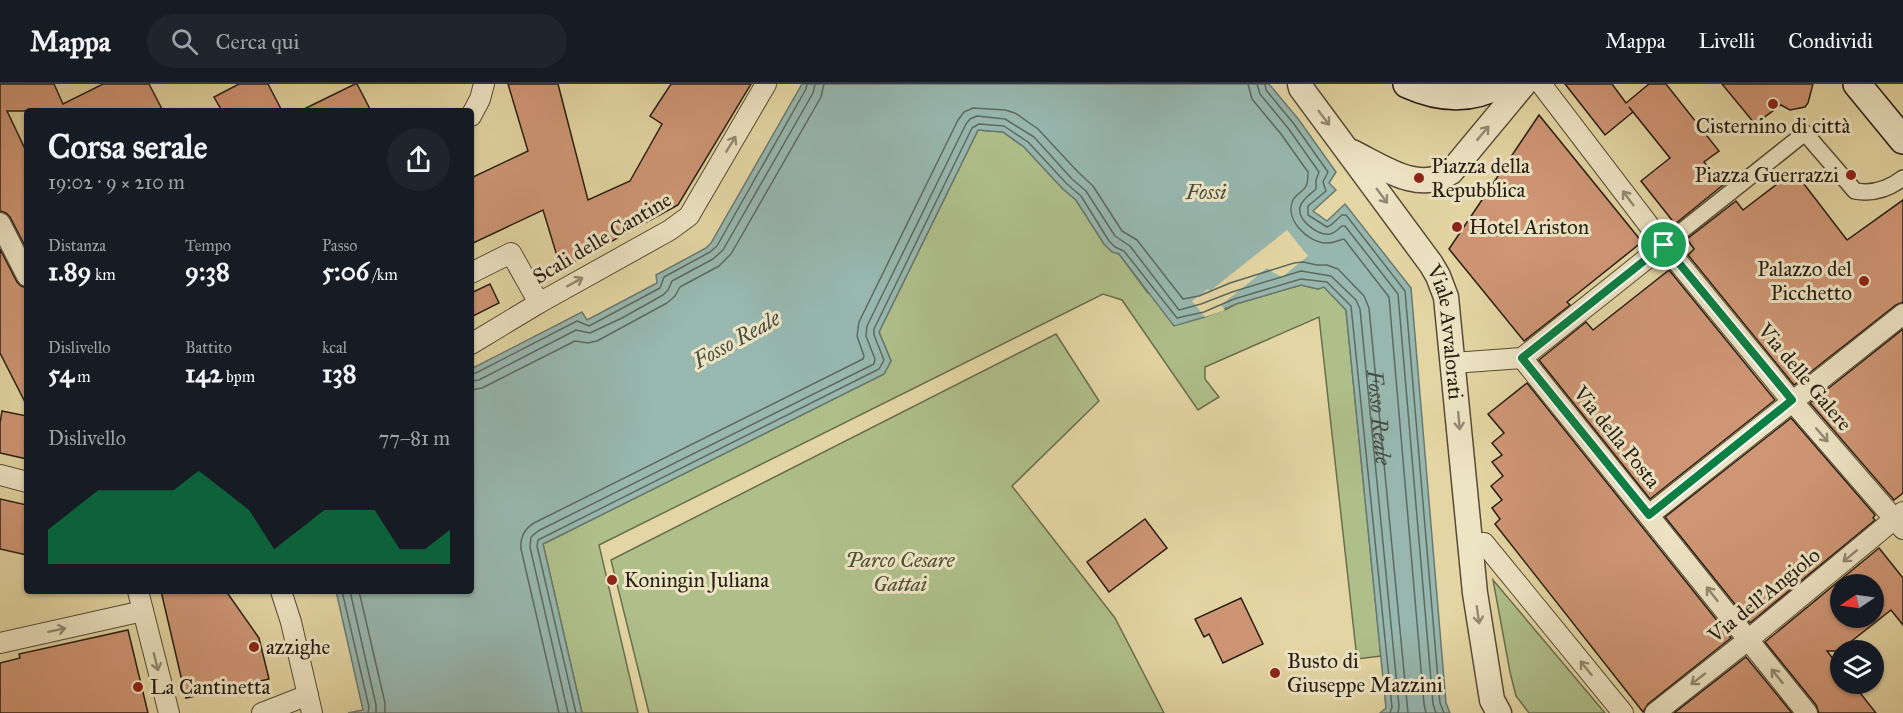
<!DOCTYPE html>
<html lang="it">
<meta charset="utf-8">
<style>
:root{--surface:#171b24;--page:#20242c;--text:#f1f3f6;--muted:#9ea1a6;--line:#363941;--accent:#0b8043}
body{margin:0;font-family:"IM FELL Great Primer",serif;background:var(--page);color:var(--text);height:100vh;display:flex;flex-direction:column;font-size:22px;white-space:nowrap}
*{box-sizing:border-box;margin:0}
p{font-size:20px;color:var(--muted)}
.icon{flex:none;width:33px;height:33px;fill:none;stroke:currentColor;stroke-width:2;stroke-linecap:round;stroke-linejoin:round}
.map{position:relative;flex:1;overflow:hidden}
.side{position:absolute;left:24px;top:24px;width:450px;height:486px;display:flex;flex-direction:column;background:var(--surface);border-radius:6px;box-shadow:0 2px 4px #0004}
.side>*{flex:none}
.needle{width:39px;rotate:257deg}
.controls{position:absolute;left:1830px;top:490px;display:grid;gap:12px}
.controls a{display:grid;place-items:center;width:54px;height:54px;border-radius:50%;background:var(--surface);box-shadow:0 2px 4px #0004;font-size:30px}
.pin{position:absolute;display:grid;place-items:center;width:51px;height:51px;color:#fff;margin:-26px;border:3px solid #fff;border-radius:50%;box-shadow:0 2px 6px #0007}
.round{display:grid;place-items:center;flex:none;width:63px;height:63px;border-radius:32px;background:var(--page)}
.summary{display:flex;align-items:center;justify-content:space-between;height:102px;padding:0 24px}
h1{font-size:33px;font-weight:800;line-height:45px}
.metrics{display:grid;grid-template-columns:repeat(3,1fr);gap:9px;height:102px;padding:6px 24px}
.metrics div{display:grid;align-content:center}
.metrics b{font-size:26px;font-weight:800}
.metrics small{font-size:16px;font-weight:400}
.metrics p{font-size:16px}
.chart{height:168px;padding:12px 24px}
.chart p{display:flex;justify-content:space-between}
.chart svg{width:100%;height:108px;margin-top:6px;fill:var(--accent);opacity:.7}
header{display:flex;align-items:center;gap:36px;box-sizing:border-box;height:84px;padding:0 30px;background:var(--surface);border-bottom:2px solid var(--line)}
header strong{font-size:28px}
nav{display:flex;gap:33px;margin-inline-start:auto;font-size:21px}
.search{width:420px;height:54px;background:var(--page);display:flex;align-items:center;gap:15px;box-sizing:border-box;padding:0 21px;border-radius:33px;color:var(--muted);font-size:22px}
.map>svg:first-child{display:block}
.green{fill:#afbf8a;stroke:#6a6e4e;stroke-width:1.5}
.water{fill:#97b7af;stroke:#6a7970;stroke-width:1.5}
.pier{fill:#e4d6a4}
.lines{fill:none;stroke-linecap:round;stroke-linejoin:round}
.shore{stroke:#5e6a60;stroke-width:1.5}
.building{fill:#cf9675;stroke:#261d11;stroke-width:1.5;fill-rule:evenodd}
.pedestrian-casing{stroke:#564b36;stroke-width:18}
.minor-casing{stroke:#564b36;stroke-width:22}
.tertiary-casing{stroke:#564b36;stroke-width:27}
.secondary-casing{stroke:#261d11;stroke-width:30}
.pedestrian{stroke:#ede4c4;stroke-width:15}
.minor{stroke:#ede4c4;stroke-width:20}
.tertiary{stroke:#ede4c4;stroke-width:24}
.secondary{stroke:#ede4c4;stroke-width:27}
.oneway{stroke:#938a73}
.route-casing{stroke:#fff;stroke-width:12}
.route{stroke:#0b8043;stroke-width:8}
.poi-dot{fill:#8f2418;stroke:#ede4c4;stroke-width:2}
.labels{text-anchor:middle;stroke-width:6;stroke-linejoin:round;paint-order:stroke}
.poi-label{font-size:21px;fill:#261d11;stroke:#ede4c4;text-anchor:start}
.street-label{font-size:21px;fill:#261d11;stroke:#ede4c4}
.park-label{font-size:21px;font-style:italic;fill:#4f4e35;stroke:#ede4c4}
.water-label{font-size:22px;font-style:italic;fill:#484b40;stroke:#ede4c4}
</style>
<header>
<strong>Mappa</strong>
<div class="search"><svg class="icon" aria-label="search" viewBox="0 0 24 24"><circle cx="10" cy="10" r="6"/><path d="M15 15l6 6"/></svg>Cerca qui</div>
<nav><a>Mappa</a><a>Livelli</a><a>Condividi</a></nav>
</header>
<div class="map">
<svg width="1903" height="629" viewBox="0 0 1903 629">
<rect width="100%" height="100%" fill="#e4d6a4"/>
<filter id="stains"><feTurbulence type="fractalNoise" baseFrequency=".00333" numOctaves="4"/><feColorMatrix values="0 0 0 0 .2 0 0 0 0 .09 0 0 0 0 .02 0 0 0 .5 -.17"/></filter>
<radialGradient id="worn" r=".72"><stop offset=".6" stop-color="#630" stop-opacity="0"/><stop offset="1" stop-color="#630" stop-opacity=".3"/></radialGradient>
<g class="green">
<polygon points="978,46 1003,48 1024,63 1063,105 1076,116 1104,160 1119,170 1148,209 1225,226 1236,220 1301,201 1318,205 1324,203 1346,226 1381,572 1357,575 1319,233 1205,283 1205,295 1219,313 1198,326 1122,216 1103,210 599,461 638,629 582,629 543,460 884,290 891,277 879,248"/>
<polygon points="1056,250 1099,317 1012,402 1115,534 1164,629 649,629 611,476"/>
<polygon points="1493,496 1605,629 1529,629 1516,612 1510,588"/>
</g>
<polygon class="water" points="802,0 1269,0 1299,36 1336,88 1329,99 1336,106 1313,127 1327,137 1345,120 1411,204 1446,619 1450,629 1380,629 1386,624 1346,226 1324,203 1318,205 1301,201 1236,220 1205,233 1174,242 1119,170 1112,168 1104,160 1076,116 1063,105 1024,63 1003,48 978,46 879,248 891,277 884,290 543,460 582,629 348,629 363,626 336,507 471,507 471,285 582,228 587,236 657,199 656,191 706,164 711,159"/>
<polygon class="pier" points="1287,146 1308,172 1282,193 1274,189 1267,184 1221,221 1225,226 1205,233 1192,217 1208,205 1210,207"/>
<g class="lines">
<g class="shore">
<path d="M1248,0L1252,15L1281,50L1308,88C1308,92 1308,99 1306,102C1303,108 1296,110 1293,116C1284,135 1307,158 1326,159C1332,160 1338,156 1344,155L1389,213L1424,620L1426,629"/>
<path d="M1257,0L1260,10L1288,44L1319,88L1316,96V105C1311,110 1302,115 1300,123C1297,136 1318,152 1330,150C1335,149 1338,145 1342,142H1345L1398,210L1433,620L1436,629"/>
<polyline points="1265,0 1266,6 1294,40 1328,88 1323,98 1326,107 1308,122 1308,131 1327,143 1331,141 1342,131 1346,131 1405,207 1440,619 1444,629"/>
<polyline points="471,290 476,289 577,237 589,242 660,204 664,193 710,168 717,162 806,5 807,0"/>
<polyline points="471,297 479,296 576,246 590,249 622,234 663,211 668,206 672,197 713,175 723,166 813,9 815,0"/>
<polyline points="471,306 482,304 575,257 588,259 597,257 667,219 675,212 680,203 719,182 731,170 821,13 824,0"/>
<polyline points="342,507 369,623 368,629"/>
<polyline points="350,507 376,621 376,629"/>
<polyline points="359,507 385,619 385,629"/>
<path id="s1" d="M559,629L521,465C520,453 524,445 534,439L863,275L864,272L857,252L859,238L958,36L964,28L973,24L1005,26L1015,29L1038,45L1078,88L1093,102L1122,147L1137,156L1183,215L1199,212L1230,199L1294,179L1303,178L1317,181H1327L1338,185L1364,212L1369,224L1408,629"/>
<polyline points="568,629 530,463 531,453 538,447 874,280 875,275 866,252 867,242 966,40 970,35 977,32 1005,35 1034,53 1072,95 1086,107 1115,152 1130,162 1179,226 1201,220 1232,208 1301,187 1331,192 1356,216 1360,225 1399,622 1398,629"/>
<polyline points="576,629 537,462 538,456 879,285 884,276 874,251 874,245 972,44 979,40 1004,42 1028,58 1067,100 1081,112 1109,157 1115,163 1124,167 1177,234 1204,228 1234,215 1301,195 1327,198 1351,222 1392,623 1390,629"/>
</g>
</g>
<g class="building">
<polygon points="0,0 54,0 63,20 103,0 149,0 163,27 7,27 27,69 27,166 10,133 6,129 0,127"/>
<polygon points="239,0 268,0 282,27 222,27 214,13"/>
<polygon points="355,0 357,0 371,27 300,27"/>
<polygon points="508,0 558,0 588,116 630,97 662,40 650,32 671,0 751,0 678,121 561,185 543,126 471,160 471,94 528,67"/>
<polygon points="1565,0 1612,0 1626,19 1649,0 1666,0 1719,67 1704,78 1723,101 1675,140 1641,97 1670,74 1629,23 1633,28 1605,51"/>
<polygon points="1722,0 1813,0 1808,19 1805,23 1790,26 1781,21 1755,40"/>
<polygon points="1539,31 1642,158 1567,218 1570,221 1524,257 1449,165"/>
<polygon points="1794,87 1847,156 1903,116 1903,218 1896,221 1794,301 1688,171 1694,165 1687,155 1736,117 1743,126"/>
<polygon points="0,165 17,198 21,202 27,204 27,322 0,269"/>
<polygon points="1669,186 1775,316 1650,415 1539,276 1586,238 1593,246"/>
<polygon points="490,200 499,219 471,233 471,209"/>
<polygon points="1903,245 1903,409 1894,416 1810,319"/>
<polygon points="1527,299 1731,554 1648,620 1643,628 1495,440 1500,435 1492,424 1502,416 1491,402 1503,392 1492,378 1502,371 1492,359 1504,349 1488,330"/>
<polygon points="2,327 27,332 27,375 0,369 0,339"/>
<polygon points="1791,334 1875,431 1873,434 1875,436 1750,539 1665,433"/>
<polygon points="0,415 27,421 27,471 0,465"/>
<polygon points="1145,435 1167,464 1109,508 1087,478"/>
<path d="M1879,464L1903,494V541L1891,526L1839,567H1827L1840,584V600H1853L1876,629H1819L1816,621L1765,558ZM1840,501H1874V534H1840Z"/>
<polygon points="161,507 226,507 259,554 269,595 186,614"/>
<polygon points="1241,514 1263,560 1223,579 1209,550 1204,553 1195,535"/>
<polygon points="128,546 148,629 0,629 0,579 20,574 19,570"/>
<polygon points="1746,573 1792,629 1674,629"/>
</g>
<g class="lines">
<defs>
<path id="pedestrian" d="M1664,161L1805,49L1855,107C1872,110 1889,105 1903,94"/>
<g id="minor">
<polyline points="1541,0 1664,161 1792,317 1903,445"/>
<polyline points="471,32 480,15 484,0"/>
<polyline points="0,139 27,192"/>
<polyline points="471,189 511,169 539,219"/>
<polyline points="471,260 539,219 670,146 689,132 766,0"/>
<polyline points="1522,274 1807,629"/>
<polyline points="1522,274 1664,161"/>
<polyline points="1453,279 1522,274"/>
<polyline points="0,391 27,398"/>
<polyline points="1649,431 1903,230"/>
<polyline points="1470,460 1484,459 1623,629"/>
<polyline points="138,507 169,629"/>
<polyline points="281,507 291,538 312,629"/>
<polyline points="0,559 143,527"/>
<polyline points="262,629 308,611"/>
<polyline points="1655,629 1748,556 1903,428"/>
</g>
<g id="tertiary">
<path id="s2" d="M1300,0L1301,4L1431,180L1438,192L1446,213L1475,509L1492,616L1499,629"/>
<path d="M1352,68C1383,83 1418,110 1451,88L1524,0"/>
</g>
<g id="secondary">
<path d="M1407,0C1438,14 1470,17 1500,0"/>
<polyline points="1857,0 1903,56"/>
</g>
</defs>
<use href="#pedestrian" class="pedestrian-casing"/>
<use href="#minor" class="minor-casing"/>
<use href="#tertiary" class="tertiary-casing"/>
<use href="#secondary" class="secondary-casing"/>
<use href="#pedestrian" class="pedestrian"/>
<use href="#minor" class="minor"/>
<use href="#tertiary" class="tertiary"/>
<use href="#secondary" class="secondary"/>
</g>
<defs><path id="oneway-shaft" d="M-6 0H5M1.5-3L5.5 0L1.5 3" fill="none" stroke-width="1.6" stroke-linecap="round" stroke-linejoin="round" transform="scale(1.5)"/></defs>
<g class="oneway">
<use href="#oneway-shaft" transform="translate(1324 34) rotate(53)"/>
<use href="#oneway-shaft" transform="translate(1483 49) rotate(-50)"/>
<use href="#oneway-shaft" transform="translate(731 60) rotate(-59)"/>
<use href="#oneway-shaft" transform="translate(1382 112) rotate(54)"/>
<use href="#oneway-shaft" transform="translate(1628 114) rotate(-127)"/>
<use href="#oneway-shaft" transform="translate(575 198) rotate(-29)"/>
<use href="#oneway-shaft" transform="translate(1459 337) rotate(85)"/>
<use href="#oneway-shaft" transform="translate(1822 351) rotate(49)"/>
<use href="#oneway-shaft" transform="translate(1850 472) rotate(140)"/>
<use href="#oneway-shaft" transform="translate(1712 510) rotate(-128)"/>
<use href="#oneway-shaft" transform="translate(1478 531) rotate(82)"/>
<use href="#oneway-shaft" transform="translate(57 546) rotate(-12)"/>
<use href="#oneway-shaft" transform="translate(156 578) rotate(76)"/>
<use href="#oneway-shaft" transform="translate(1586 584) rotate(-129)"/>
<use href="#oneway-shaft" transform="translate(1777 592) rotate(-129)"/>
<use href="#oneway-shaft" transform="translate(1698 595) rotate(142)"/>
</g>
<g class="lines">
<defs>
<polygon id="route" points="1664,161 1792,316 1649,431 1522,274"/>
</defs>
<use href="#route" class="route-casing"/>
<use href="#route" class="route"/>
</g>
<g class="poi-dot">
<circle cx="1773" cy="20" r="6"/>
<circle cx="1851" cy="91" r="6"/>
<circle cx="1419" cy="94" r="6"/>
<circle cx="1457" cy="143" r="6"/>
<circle cx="1864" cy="197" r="6"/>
<circle cx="612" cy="496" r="6"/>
<circle cx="254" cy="563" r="6"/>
<circle cx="1275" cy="589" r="6"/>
<circle cx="138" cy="603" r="6"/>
</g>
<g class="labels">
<g class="poi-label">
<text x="1773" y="49" text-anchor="middle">Cisternino di città</text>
<text x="1431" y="89">Piazza della<tspan x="1431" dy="24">Repubblica</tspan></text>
<text x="1839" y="98" text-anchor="end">Piazza Guerrazzi</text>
<text x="1469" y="150">Hotel Ariston</text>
<text x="1852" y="192" text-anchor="end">Palazzo del<tspan x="1852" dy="24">Picchetto</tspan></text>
<text x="624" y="503">Koningin Juliana</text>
<text x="266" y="570">azzighe</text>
<text x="1287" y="584">Busto di<tspan x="1287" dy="24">Giuseppe Mazzini</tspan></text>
<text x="150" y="610">La Cantinetta</text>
</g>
<g class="street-label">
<text transform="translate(602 154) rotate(-31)" y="7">Scali delle Cantine</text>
<text dy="7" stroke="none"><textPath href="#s2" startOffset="294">Viale Avvalorati</textPath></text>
<text transform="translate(1805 293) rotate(50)" y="7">Via delle Galere</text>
<text transform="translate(1617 353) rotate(51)" y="7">Via della Posta</text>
<text transform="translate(1764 511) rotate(-39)" y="7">Via dell'Angiolo</text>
</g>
<g class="park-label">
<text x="900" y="483">Parco Cesare<tspan x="900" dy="24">Gattai</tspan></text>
</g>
<g class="water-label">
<text x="1206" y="115">Fossi</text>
<text transform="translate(736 255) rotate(-29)" y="8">Fosso Reale</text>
<text dy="8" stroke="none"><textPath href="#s1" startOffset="1468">Fosso Reale</textPath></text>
</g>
</g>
<rect width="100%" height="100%" filter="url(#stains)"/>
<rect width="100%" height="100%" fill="url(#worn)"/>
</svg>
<div class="controls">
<a><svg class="needle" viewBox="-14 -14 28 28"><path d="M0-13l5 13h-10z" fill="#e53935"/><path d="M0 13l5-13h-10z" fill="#9ea1a6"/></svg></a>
<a><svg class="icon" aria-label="layers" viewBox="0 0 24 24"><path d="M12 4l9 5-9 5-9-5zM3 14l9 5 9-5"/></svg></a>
</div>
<div class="pin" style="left:1664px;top:161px;background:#1e9e55"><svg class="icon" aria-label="arrive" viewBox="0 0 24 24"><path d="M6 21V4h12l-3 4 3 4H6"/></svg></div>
<section class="side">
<div class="summary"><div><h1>Corsa serale</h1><p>19:02 · 9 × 210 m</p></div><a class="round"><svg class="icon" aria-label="share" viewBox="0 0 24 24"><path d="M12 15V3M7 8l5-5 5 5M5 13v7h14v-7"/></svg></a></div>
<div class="metrics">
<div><p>Distanza</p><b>1.89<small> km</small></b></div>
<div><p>Tempo</p><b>9:38</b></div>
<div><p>Passo</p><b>5:06<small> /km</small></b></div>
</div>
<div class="metrics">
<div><p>Dislivello</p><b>54<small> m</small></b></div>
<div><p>Battito</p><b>142<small> bpm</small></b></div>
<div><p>kcal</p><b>138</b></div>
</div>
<div class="chart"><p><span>Dislivello</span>77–81 m</p>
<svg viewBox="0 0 160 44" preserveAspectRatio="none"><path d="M0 44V30L10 22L20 14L30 14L40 14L50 14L60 6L70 14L80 22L90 38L100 30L110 22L120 22L130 22L140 38L150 38L160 30V44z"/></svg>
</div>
</section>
</div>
